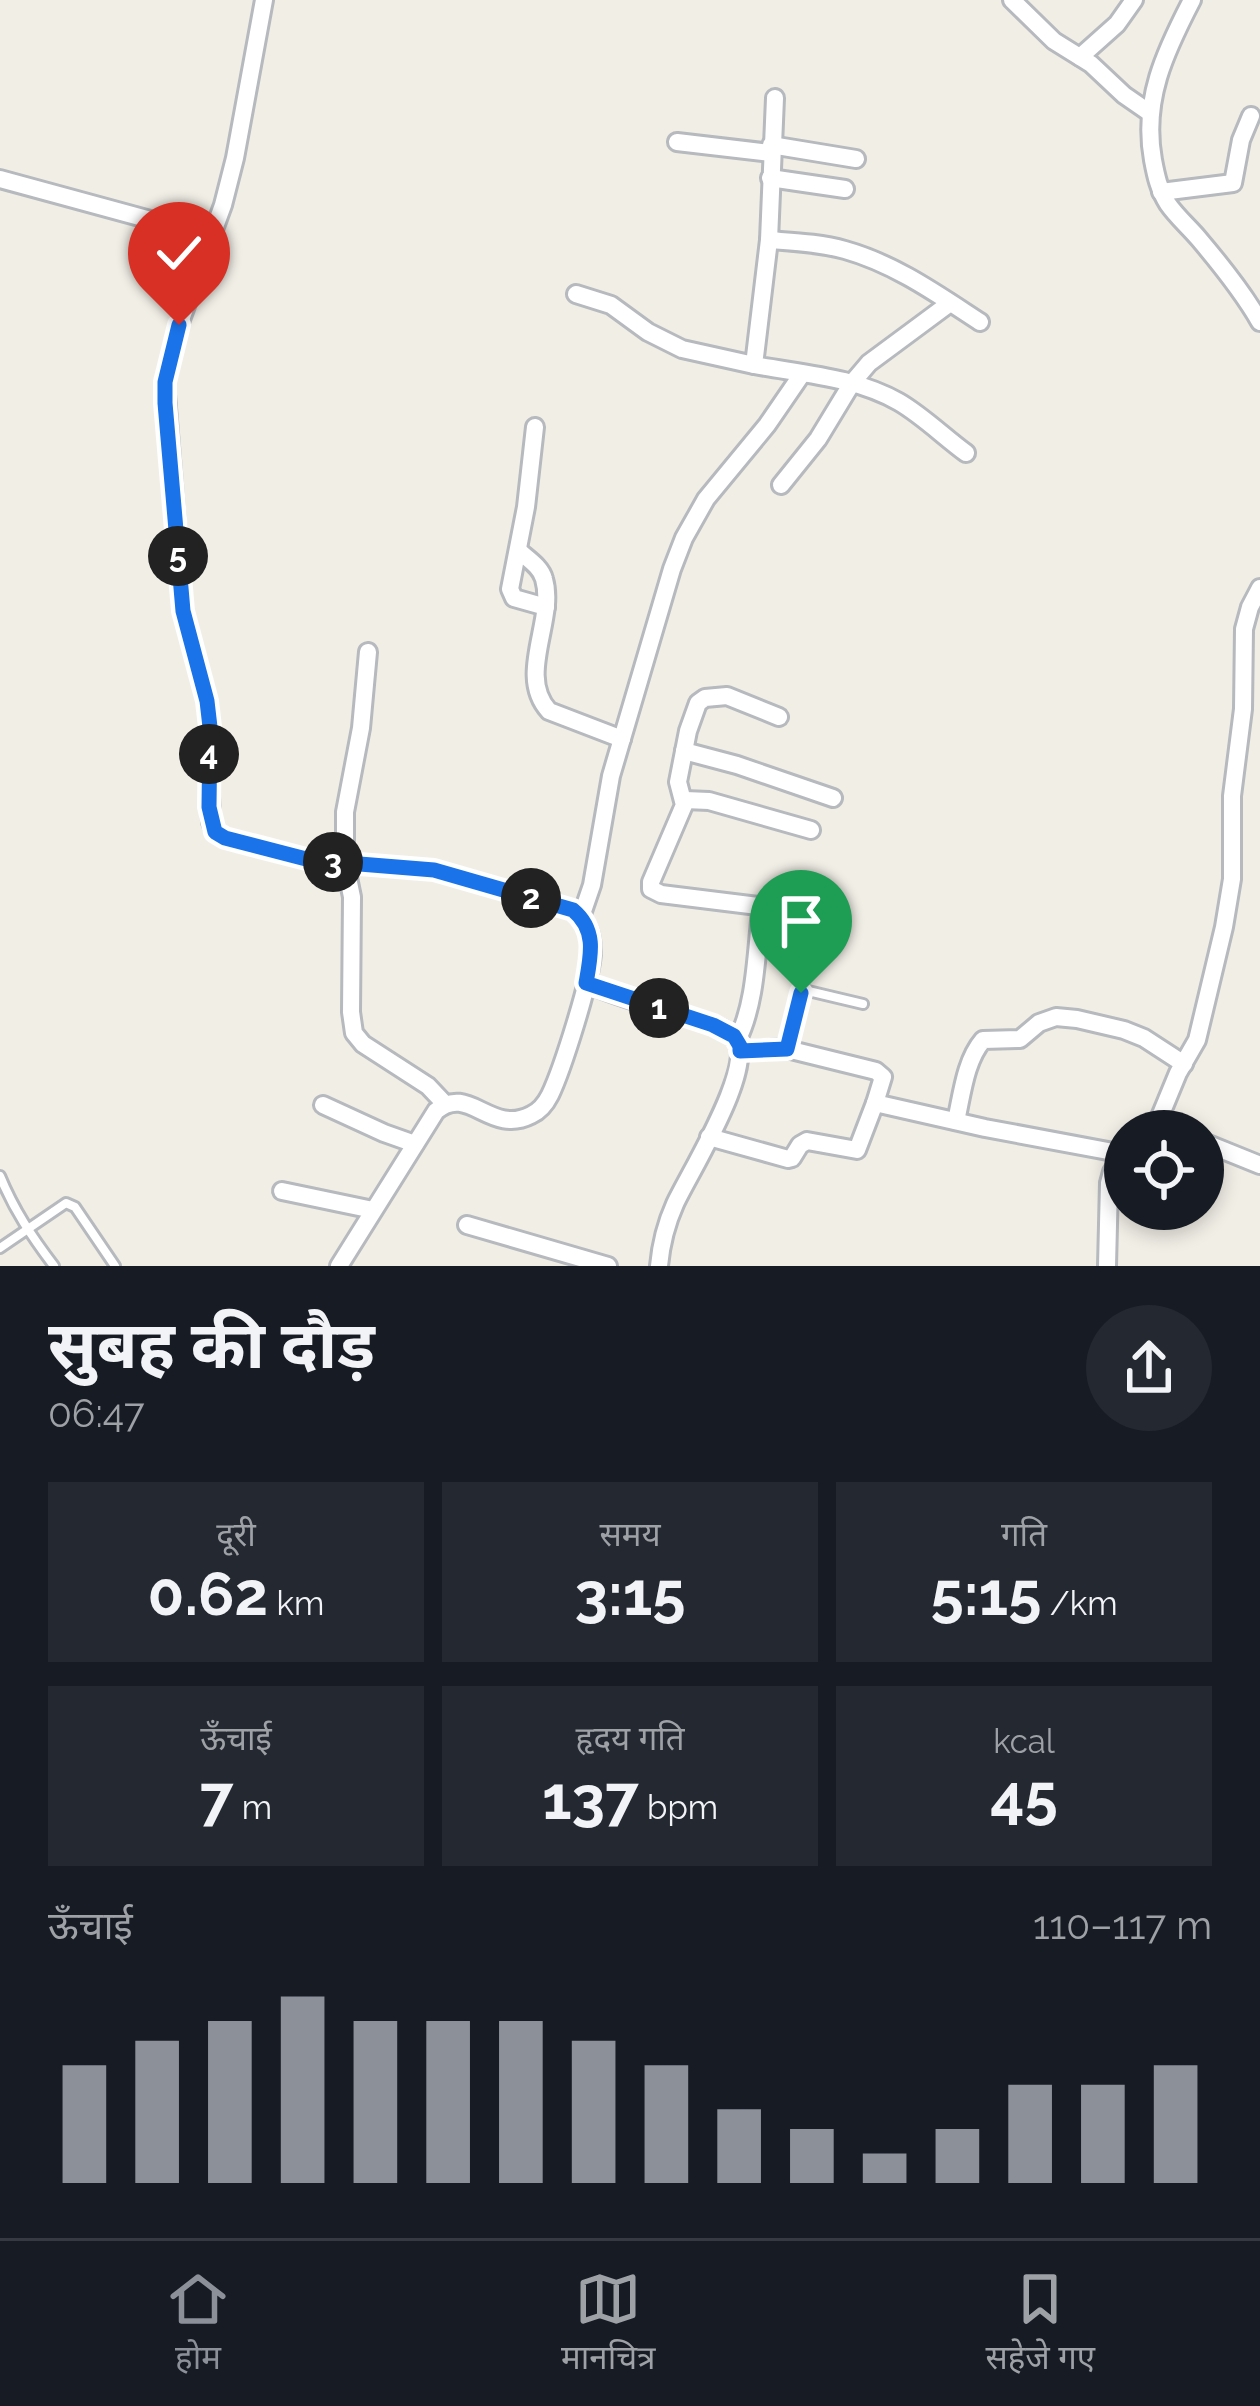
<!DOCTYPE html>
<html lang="hi">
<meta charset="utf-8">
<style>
:root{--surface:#171b24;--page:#242831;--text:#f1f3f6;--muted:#9ea1a6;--line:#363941;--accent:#8c9099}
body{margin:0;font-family:Raleway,"Noto Sans Devanagari",sans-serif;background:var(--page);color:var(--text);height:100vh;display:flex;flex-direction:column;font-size:45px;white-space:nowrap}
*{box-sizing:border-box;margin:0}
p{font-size:39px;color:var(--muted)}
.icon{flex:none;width:66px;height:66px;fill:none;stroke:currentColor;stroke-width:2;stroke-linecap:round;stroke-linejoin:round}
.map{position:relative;height:1266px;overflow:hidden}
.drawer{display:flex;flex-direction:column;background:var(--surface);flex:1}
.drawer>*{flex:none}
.controls{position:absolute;left:1104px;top:1110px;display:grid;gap:24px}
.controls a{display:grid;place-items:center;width:120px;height:120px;border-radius:50%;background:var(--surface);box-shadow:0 6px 18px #0003;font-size:60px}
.pin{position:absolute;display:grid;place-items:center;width:102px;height:102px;color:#fff;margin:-123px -51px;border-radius:50% 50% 50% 0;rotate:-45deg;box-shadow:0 0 12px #0007}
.pin .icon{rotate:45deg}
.km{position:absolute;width:60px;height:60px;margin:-30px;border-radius:50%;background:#222;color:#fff;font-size:33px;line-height:60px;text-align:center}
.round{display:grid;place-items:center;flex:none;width:126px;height:126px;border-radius:63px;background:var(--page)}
.summary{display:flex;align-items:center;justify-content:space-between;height:204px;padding:0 48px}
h1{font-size:66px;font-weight:700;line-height:90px}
.metrics{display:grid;grid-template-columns:repeat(3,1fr);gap:18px;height:204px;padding:12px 48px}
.metrics div{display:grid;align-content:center;border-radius:0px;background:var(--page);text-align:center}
.metrics b{font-size:60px;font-weight:700}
.metrics small{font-size:33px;font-weight:400}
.metrics p{font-size:33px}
.chart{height:336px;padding:24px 48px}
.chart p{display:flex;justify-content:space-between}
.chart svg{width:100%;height:216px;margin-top:12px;stroke:var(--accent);stroke-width:6}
.dock{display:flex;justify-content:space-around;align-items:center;height:168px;border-top:3px solid var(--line);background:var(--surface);font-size:33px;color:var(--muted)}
.dock a{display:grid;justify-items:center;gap:6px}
.dock .active{color:var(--accent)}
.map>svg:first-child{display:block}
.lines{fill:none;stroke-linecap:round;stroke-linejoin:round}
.service-casing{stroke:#b6b9bd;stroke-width:14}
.minor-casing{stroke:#b6b9bd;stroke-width:22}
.service{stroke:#fff;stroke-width:8}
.minor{stroke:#fff;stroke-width:16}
.route-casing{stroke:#fff;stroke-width:24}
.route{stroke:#1a73e8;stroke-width:15}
</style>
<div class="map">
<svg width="1260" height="1266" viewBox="0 0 1260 1266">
<rect width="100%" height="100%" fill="#f1eee6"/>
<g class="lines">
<defs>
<g id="service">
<polyline points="788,1048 804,990 863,1004"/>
<path d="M0,1176C14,1210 32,1237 54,1266"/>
<polyline points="0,1248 66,1203 75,1207 115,1266"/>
</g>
<g id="minor">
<path d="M264,0L235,158L223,205L179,325L165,382L183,611L207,701L210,727L209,772L211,822L215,832L225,838L310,860L434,870L573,910C586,921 592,932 592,951C592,977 562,1070 550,1095C546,1103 540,1111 531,1115C490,1136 469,1083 436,1111L339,1266"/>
<polyline points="1012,0 1054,41 1091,64 1124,95 1150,113"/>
<path d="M1192,0C1165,52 1142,100 1153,160C1156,176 1159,190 1168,204C1177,217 1189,227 1199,239C1221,265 1243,292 1260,322"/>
<polyline points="1080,57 1117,24 1134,0"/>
<path d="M775,98L769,240L754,365C803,374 855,377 899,402C923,416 944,437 966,453"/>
<polyline points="677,142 771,153"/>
<polyline points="771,145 856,159"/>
<polyline points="770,178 845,189"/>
<polyline points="0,179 213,237"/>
<polyline points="1161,192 1233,183 1241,140 1251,116"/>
<path d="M769,240C794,242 820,243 845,250C895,264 937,294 980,322"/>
<polyline points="576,294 611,305 648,332 682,349 754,365"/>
<polyline points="535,427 526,507 510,589 514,598 546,607"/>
<polyline points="781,485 818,439 852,383 869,363 950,303"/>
<path d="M519,551C528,559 541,567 544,579C556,620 516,675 549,711L622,739"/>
<polyline points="368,652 361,728 345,812 345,863 352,897 351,1012 354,1033 363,1044 428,1086 445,1104"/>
<polyline points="684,751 737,765 833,798"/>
<polyline points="685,800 709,801 811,830"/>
<polyline points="581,917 592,885 611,776 672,569 684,538 706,499 767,425 802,374"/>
<path d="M586,983C619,998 656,1007 691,1018C704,1022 722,1026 733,1036C761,1060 688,1175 675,1204C666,1224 661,1244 659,1266"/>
<path d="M737,1041C756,1003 756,954 761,912L758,906L661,894L651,889V882L684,805L678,782L688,731L698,703L705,698L727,696L779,717"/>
<polyline points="740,1051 783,1048 876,1071 883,1077 875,1103 985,1128 1124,1154"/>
<polyline points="323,1105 384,1133 415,1144"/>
<polyline points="1159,1119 1183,1131"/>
<path d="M956,1121C962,1095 965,1061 983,1040L1020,1039L1039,1023L1056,1017L1077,1019L1124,1030L1144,1038L1184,1064"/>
<polyline points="1149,1131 1159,1119 1178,1073 1197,1040 1224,927 1232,879 1232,796 1243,709 1244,629 1250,607 1260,588"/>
<polyline points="709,1137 788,1159 792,1158 800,1145 807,1141 857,1150 875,1103"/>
<polyline points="1203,1142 1260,1165"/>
<polyline points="282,1191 373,1210"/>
<polyline points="467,1225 608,1266"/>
<polyline points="1107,1266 1109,1183 1112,1172 1125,1153"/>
</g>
</defs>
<use href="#service" class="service-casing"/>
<use href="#minor" class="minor-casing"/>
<use href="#service" class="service"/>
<use href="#minor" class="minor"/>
</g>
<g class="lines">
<defs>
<path id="route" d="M179,325L165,382V403L183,611L207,701L210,727L209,807L215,832L225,838L310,860L434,870L573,910C597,930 591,955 586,983L713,1025L734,1036L740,1046V1051L787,1049L801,993"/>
</defs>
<use href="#route" class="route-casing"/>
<use href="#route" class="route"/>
</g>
</svg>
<div class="controls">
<a><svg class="icon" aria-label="locate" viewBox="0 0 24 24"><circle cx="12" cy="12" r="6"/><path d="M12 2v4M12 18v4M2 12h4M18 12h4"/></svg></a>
</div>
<div class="pin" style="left:801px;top:993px;background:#1e9e55"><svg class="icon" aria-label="arrive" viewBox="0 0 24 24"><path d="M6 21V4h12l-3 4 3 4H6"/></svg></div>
<div class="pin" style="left:179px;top:325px;background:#d93025"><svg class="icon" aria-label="check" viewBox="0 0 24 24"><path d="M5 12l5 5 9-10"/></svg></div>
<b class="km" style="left:659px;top:1008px">1</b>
<b class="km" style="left:531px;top:898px">2</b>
<b class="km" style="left:333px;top:862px">3</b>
<b class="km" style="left:209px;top:754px">4</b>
<b class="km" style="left:178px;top:556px">5</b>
</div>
<section class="drawer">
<div class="summary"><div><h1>सुबह की दौड़</h1><p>06:47</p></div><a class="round"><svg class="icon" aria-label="share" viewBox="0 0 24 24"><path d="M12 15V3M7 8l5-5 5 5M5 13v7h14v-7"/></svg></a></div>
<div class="metrics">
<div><p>दूरी</p><b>0.62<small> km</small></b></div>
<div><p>समय</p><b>3:15</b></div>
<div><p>गति</p><b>5:15<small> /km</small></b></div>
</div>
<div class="metrics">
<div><p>ऊँचाई</p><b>7<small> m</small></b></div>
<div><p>हृदय गति</p><b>137<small> bpm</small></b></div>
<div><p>kcal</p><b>45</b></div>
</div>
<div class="chart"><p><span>ऊँचाई</span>110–117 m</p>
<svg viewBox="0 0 160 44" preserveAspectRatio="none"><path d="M5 44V20M15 44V15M25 44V11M35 44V6M45 44V11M55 44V11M65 44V11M75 44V15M85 44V20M95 44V29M105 44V33M115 44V38M125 44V33M135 44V24M145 44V24M155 44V20"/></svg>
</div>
</section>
<nav class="dock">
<a class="active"><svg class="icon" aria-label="home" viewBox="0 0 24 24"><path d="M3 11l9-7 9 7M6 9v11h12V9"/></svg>होम</a>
<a><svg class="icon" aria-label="map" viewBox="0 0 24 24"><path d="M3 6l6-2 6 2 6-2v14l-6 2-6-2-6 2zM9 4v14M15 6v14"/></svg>मानचित्र</a>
<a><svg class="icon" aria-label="saved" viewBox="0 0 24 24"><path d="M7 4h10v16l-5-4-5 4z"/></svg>सहेजे गए</a>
</nav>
